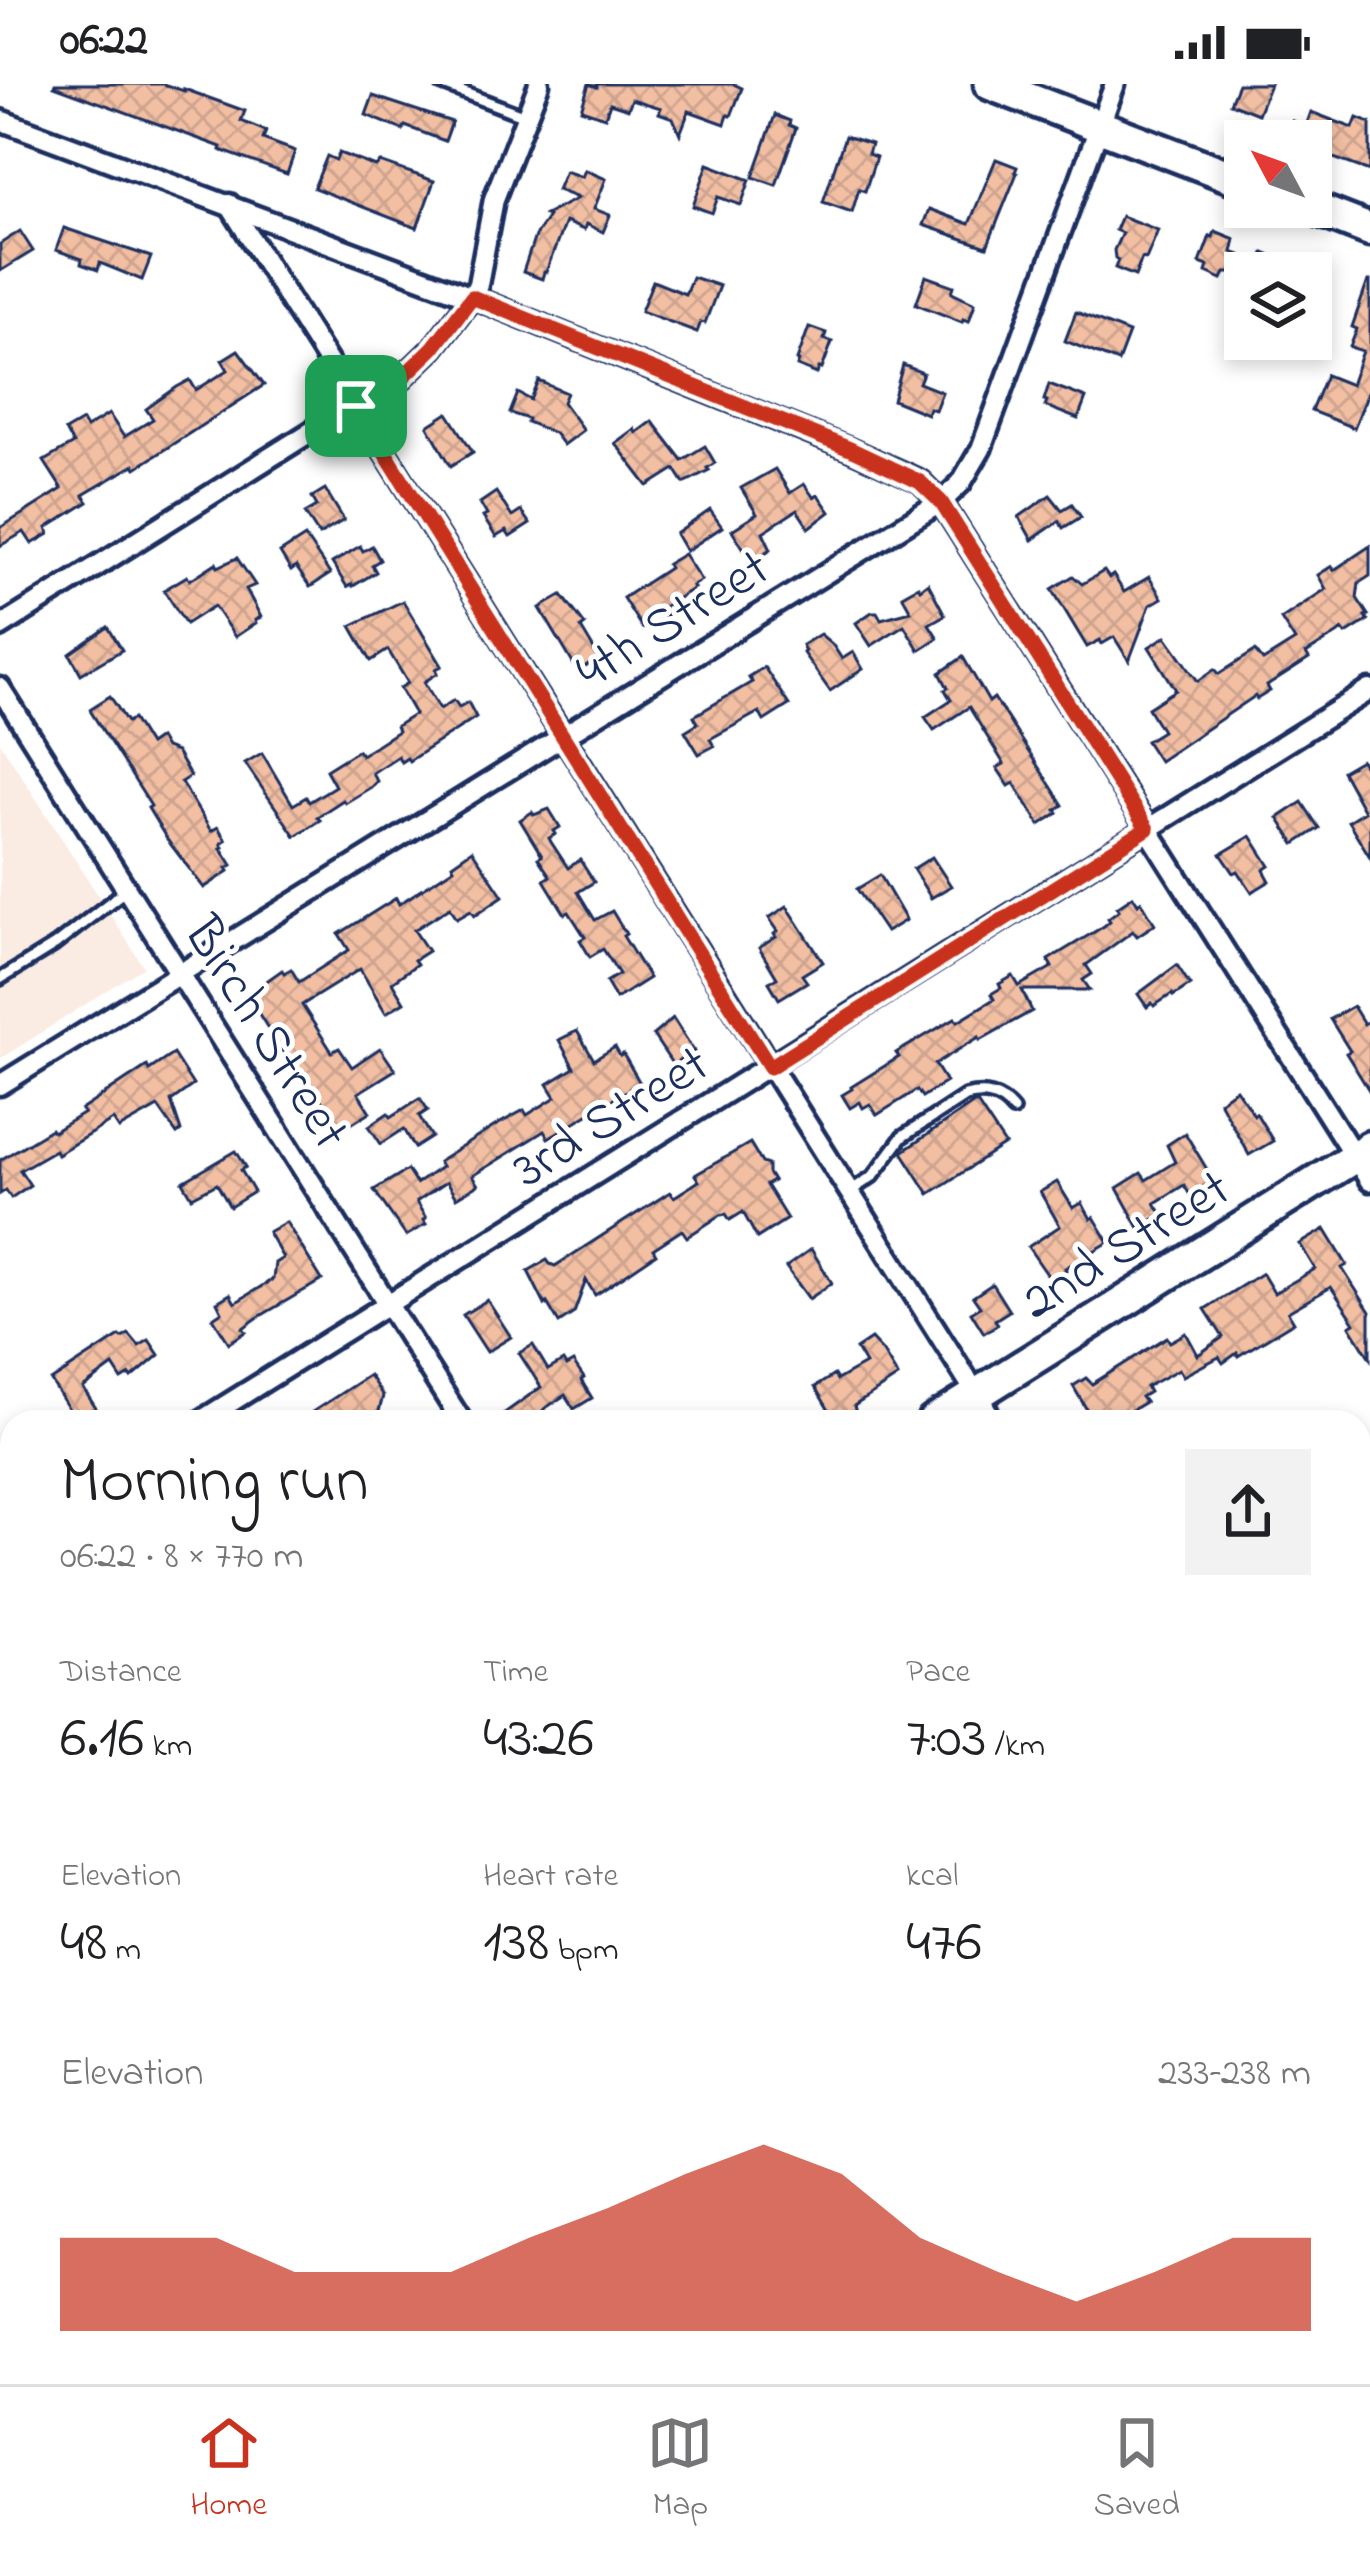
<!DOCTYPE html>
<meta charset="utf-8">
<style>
:root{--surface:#fff;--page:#f2f2f2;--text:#202124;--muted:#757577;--line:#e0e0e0;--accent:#c8321e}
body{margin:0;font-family:"Indie Flower",sans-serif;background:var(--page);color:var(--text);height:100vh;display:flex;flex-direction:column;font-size:45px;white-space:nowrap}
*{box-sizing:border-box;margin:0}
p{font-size:39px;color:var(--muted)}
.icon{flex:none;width:66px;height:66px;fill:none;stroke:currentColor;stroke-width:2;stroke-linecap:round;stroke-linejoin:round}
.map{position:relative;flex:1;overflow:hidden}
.sheet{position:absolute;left:0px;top:1326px;width:1371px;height:975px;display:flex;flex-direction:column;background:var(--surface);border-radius:36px 36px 0 0;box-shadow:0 6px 18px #0003}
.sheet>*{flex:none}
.needle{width:78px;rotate:311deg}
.buttons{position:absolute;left:1224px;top:36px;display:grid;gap:24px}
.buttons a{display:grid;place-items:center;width:108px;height:108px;border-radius:0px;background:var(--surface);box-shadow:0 6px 18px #0003;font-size:60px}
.pin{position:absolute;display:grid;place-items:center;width:102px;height:102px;color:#fff;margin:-51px;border-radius:24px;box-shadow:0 6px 18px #0006}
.round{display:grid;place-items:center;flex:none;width:126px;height:126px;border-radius:0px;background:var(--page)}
.head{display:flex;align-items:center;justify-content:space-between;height:204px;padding:0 60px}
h1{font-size:66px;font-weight:600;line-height:90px}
.metrics{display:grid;grid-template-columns:repeat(3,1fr);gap:18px;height:204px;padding:12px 60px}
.metrics div{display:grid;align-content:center}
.metrics b{font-size:60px;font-weight:600}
.metrics small{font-size:33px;font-weight:400}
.metrics p{font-size:33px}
.chart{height:336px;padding:24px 60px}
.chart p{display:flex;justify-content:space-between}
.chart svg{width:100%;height:216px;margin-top:12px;fill:var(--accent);opacity:.7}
.status{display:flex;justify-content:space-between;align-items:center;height:84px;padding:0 60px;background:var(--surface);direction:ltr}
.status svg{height:33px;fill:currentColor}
.tabs{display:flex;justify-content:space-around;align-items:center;height:168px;border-top:3px solid var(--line);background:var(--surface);font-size:33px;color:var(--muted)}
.tabs a{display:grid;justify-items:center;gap:6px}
.tabs .active{color:var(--accent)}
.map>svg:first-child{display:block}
.built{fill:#fbece3}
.grass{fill:url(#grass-dots);stroke:#6c8073;stroke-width:3}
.water{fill:url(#water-ripples);stroke:#5b91ae;stroke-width:3}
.building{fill:url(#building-cross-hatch);stroke:#1b2f5e;stroke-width:3}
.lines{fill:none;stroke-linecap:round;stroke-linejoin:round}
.service-casing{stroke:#1b2f5e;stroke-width:18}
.minor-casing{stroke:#1b2f5e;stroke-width:27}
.primary-casing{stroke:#1b2f5e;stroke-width:39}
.path{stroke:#1b2f5e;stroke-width:3;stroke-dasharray:9 9;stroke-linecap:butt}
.service{stroke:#fff;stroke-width:9}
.minor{stroke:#fff;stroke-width:18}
.primary{stroke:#fff;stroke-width:30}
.route-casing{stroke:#fff;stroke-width:24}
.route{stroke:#c8321e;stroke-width:15}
.labels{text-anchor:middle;stroke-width:10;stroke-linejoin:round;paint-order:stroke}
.street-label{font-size:54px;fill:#1b2f5e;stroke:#fff}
</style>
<div class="status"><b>06:22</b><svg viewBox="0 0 49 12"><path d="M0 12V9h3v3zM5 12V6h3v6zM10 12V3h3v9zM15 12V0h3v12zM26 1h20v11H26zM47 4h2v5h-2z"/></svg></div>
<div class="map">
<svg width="1370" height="2300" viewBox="0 0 1370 2300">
<defs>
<pattern id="grass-dots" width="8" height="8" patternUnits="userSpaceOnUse" patternTransform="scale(3)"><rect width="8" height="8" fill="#bed288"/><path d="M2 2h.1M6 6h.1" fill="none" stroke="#a3b578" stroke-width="1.8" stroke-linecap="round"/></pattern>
<pattern id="water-ripples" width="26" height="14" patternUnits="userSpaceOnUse" patternTransform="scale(3)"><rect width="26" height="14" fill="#85d2e3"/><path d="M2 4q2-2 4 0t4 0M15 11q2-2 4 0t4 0" fill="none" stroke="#6cabbb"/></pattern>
<pattern id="building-cross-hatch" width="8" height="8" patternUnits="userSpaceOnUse" patternTransform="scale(3)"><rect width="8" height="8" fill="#f2bfa3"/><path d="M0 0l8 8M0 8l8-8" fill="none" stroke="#cfa48f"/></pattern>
</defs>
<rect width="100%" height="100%" fill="#fff"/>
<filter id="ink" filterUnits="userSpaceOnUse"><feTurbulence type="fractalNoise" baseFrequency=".00833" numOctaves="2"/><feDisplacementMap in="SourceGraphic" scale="24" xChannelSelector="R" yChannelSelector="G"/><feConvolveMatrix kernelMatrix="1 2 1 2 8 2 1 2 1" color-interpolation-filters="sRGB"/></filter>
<g filter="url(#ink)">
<polygon class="built" points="0,658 144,883 0,975"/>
<polygon class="grass" points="12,2147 12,2289 302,2289 280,2300 0,2300 0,2150"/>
<polygon class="water" points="1370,1851 1370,2300 280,2300 302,2289 1359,2289 1359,1856"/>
<g class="building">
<polygon points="55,0 163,0 184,7 184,5 245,27 241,37 266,47 263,55 295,67 287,90 220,66 221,63 54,2"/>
<polygon points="589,0 597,3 597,0 733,0 742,4 731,32 728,31 725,40 689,27 680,50 673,34 659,29 661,24 632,15 628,25 610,19 605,33 581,25"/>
<polygon points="1238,0 1270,0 1258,30 1230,19"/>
<polygon points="373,12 452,38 445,57 405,42 403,46 366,31"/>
<polygon points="1311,28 1353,44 1357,34 1370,39 1370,87 1311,66 1311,57 1284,57 1292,37 1306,42"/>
<polygon points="775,31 790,37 789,41 796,44 776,101 753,93"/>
<polygon points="845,52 871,60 868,70 876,73 865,107 859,105 852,128 823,118"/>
<polygon points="339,69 376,83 380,78 434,97 417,144 314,104 327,72 336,76"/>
<polygon points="996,75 1017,83 1015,88 1017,89 987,163 923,141 929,125 969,140"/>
<polygon points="708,80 750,96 741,121 718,113 712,129 693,122"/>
<polygon points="585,86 606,95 594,125 610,131 603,148 586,140 584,146 565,138 546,188 544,188 542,195 523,188 535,152 548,132 545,131 578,114 557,106 565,87 582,93"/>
<polygon points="1121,132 1158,146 1146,175 1142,174 1135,192 1115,184 1118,176 1115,174 1114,166 1122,149 1115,146"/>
<polygon points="64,144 151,173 142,196 100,179 98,186 81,180 82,175 56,166"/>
<polygon points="20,147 33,167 0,187 0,160"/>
<polygon points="1215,147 1235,155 1232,168 1261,179 1264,169 1281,176 1278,185 1285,189 1225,189 1222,195 1206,188 1208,182 1200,179 1210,152 1213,153"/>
<polygon points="926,192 954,202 952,208 975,219 969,237 963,235 962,238 916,220"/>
<polygon points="692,193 719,202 705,239 701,238 697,248 641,227 653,197 685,210"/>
<polygon points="1368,197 1370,197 1370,303 1354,344 1311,327 1326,291 1351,301 1363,267 1350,263 1357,245 1352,243"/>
<polygon points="1076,228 1129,249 1118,278 1065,257"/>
<polygon points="809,243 826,249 824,255 832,258 822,285 819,284 817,290 797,282 799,277 797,276"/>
<polygon points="238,266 264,301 136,384 134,381 83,411 88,418 47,444 49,450 32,460 24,448 0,462 0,444 62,405 44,377 73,360 65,347 82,337 86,344 109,330 124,353 153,335 146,325 177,303 190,296 196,306 228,286 222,276"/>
<polygon points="903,281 923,289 919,299 942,308 935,326 929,324 927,330 893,316"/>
<polygon points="539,297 567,309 563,318 583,346 563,361 554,349 527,338 528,335 510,329 518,309 531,316"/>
<polygon points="1049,300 1086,314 1078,335 1045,322 1047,317 1044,316"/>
<polygon points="448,329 473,368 451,382 428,342"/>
<polygon points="652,337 682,376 705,362 715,379 707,384 709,386 684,399 675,385 648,402 615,359 634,345 636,349"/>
<polygon points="775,385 790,409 804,400 814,414 818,411 830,428 809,444 797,426 763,448 771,465 754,476 751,471 749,473 732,446 757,430 741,404"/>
<polygon points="325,405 344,436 319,451 305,429 317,422 312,413"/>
<polygon points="496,408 512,433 521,427 530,440 510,453 506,447 496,453 483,433 487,431 480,419"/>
<polygon points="1050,411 1062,426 1072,420 1081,433 1063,444 1059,437 1032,456 1019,433"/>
<polygon points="710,426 722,443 686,467 676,450"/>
<polygon points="305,453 330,490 310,503 296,483 291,487 280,469"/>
<polygon points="360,462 363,467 372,462 380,476 372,481 376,488 353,502 352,500 347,503 332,479"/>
<polygon points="1370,462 1370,492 1359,499 1357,514 1368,531 1365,532 1368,536 1346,550 1343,546 1306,570 1309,575 1267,602 1270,607 1257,615 1255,612 1159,677 1146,657 1162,647 1148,624 1176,606 1149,563 1166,552 1198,597 1215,585 1219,590 1255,567 1263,577 1295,557 1281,535 1326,505 1318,491 1332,482 1334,486"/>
<polygon points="684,470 701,496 692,502 694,504 662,524 667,531 646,545 642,544 623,514 669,484 667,480"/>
<polygon points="237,474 255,501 246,505 261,533 255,536 256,539 235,553 214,522 186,540 164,506 187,492 190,496 216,479 218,483"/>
<polygon points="1104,487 1109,494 1113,491 1124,508 1149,493 1162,514 1150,521 1129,577 1114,553 1102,560 1100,556 1087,563 1052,505 1073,492 1082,500"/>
<polygon points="928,499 945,531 929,540 938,554 919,566 904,541 871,562 856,539 872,528 877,528 881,535 911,527 902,511 918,502 920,505"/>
<polygon points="562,511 585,541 581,544 599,574 578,588 540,524"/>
<polygon points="403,517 442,582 436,585 438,589 424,598 440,625 454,616 459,623 468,618 476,633 409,677 407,674 401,678 398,672 372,689 377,697 371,703 345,719 343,716 317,733 320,736 295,752 245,679 262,669 293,721 306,713 309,718 335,702 326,686 358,666 361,671 398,647 396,642 415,630 400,604 408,599 388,566 371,577 351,542"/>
<polygon points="108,543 122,566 81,590 70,570"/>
<polygon points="820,550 832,560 842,575 853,568 863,585 830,607 803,569 805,567 802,561"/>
<polygon points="963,573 989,618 994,614 1063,721 1056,726 1058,729 1040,741 1014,699 1009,702 997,684 1004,680 969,623 934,646 925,633 951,616 945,606 948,604 940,589"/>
<polygon points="764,583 789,621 764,637 759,628 710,655 714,662 699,670 685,647 698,639 694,632 752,598 748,593"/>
<polygon points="110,612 127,638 133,635 149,661 159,654 165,664 176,668 190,692 181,698 211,747 218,743 226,756 221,759 223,763 221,764 232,781 227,784 229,787 204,804 168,757 148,724 151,722 91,628 90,625"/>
<polygon points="1361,676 1370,692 1370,773 1348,737 1364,727 1342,687"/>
<polygon points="1302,718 1319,744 1295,760 1278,734"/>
<polygon points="549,725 560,743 554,747 556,750 549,754 551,758 568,784 580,776 594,798 578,808 595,836 612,827 626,850 623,852 649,894 616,915 606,898 619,890 603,865 590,873 580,856 585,853 569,828 565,830 544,796 550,792 538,774 542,772 520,736 532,728 534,731"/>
<polygon points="1251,752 1270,782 1264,786 1270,797 1252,808 1238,787 1234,789 1221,770"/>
<polygon points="472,766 503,812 475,831 471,826 457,834 450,823 414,846 428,867 414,876 417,880 392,898 404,918 386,929 360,885 302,921 332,968 339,964 352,983 380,964 395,986 358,1009 370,1028 340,1047 312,1001 306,1005 247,911 282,886 284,889 291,885 299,898 349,866 339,850 393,816 396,814 399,820 454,784 452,780"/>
<polygon points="932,773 951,802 931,814 913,785"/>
<polygon points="880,791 906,836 886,848 857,805"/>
<polygon points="1133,812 1138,820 1141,817 1155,840 1137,852 1133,847 1086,881 1092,890 1083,896 1090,906 1022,906 1032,927 980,956 979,953 935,980 946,998 922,1013 917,1006 877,1031 870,1020 863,1024 860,1018 850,1024 842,1011 852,1005 851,1003 899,973 896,969 918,956 955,934 958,937 994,915 991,910 1001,904 999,900 1013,892 1019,902 1052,883 1048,876 1104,842 1110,837 1108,834 1119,826 1117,823"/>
<polygon points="787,822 823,878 802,891 807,898 779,915 769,898 777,894 759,864 776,853 774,850 778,847 769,834"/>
<polygon points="1177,881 1190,901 1173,912 1172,910 1154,922 1152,919 1147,923 1138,910"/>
<polygon points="1353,922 1364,940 1370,936 1370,1008 1346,969 1350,967 1330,935"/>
<polygon points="673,934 694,967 673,981 653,951"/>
<polygon points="577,947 594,976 615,963 620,972 623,970 640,999 548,1054 544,1047 472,1092 478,1101 456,1114 446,1098 416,1118 426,1134 423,1136 426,1140 406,1152 374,1106 407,1086 416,1100 441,1083 438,1078 495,1042 524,1026 527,1031 556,1013 548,1000 574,984 559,956"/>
<polygon points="173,970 193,1001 171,1017 181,1047 177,1050 158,1023 119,1045 113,1036 57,1070 55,1066 20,1086 30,1101 11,1114 6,1106 0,1110 0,1076 51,1045 53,1048 84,1029 81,1026 147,982 149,986"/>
<polygon points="1236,1005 1254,1031 1256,1029 1273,1057 1249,1071 1219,1017"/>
<polygon points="420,1014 428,1026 419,1032 432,1053 415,1064 404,1045 381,1060 369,1042 388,1029 391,1033"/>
<polygon points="974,1019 977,1019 1005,1061 929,1110 902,1068"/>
<polygon points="1185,1049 1208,1087 1204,1089 1210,1099 1190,1111 1184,1101 1155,1119 1162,1130 1139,1144 1117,1104 1141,1089 1146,1096 1175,1078 1167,1061"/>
<polygon points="750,1059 762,1079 768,1081 768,1089 773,1097 766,1101 787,1135 757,1154 743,1128 730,1136 726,1130 721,1131 687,1153 682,1146 653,1165 656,1170 600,1208 595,1211 586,1196 574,1229 559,1239 547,1219 545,1221 528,1187 547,1176 550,1180 555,1182 670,1108 674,1113 699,1097 695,1091"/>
<polygon points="236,1067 246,1083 241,1086 254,1108 230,1123 217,1100 192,1113 183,1098"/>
<polygon points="1057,1098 1073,1124 1082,1119 1091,1135 1094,1133 1109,1158 1065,1184 1066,1186 1051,1196 1028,1163 1060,1142 1040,1108"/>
<polygon points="286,1138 322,1196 257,1234 243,1244 246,1248 229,1259 213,1234 222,1228 217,1218 230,1210 235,1219 273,1195 275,1179 283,1174 268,1148"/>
<polygon points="1325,1145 1347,1181 1342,1184 1370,1228 1370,1274 1350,1242 1355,1239 1331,1203 1288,1228 1294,1238 1238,1272 1237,1269 1223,1279 1219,1273 1183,1292 1179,1285 1146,1303 1149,1308 1141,1313 1145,1318 1112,1338 1094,1338 1073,1302 1086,1294 1092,1300 1167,1253 1170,1258 1186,1249 1198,1271 1223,1253 1205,1225 1262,1189 1274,1209 1315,1185 1300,1160"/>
<polygon points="811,1165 832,1199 809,1215 786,1183"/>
<polygon points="992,1200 1009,1227 995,1236 998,1240 984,1249 971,1228 980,1223 973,1213"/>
<polygon points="487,1216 511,1253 487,1268 463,1231"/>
<polygon points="129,1250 139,1262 149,1256 159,1271 132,1294 130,1291 122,1296 113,1282 83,1304 97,1326 77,1338 51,1297 120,1252 122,1254"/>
<polygon points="871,1255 883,1268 898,1293 854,1322 856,1329 836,1338 815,1303 834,1291 837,1296 865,1280 856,1265"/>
<polygon points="533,1261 548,1286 563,1277 566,1282 573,1278 584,1294 581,1296 592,1314 574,1325 565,1311 544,1325 535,1338 492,1338 541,1303 519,1269"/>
<polygon points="369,1291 383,1312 378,1331 371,1336 358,1333 351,1338 297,1338"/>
</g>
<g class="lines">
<defs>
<g id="service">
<polyline points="441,0 525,32"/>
<polyline points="0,895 55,861 127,805"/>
<path d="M849,1108L873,1092L902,1053L965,1012C985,1007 1000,1010 1013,1026"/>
<polyline points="0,2268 12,2269"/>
</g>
<g id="minor">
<polyline points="0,36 472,213 849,365 920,397 941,418 1370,1097"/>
<polyline points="229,120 994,1338"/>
<polyline points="0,543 317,344 401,295 433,264 472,213 478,200 494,115 539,0"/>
<polyline points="0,604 462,1338"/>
<polyline points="0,1001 941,418 961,399 981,365 1115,0"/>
<polyline points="199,1338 1370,606"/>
<polyline points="0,1438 12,1457"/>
<polyline points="1359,1515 1370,1508"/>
<polyline points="0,1810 12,1775"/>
</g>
<g id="primary">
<polyline points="990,0 1245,98"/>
<polyline points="1311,123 1370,146"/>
<polyline points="933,1338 1370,1063"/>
<polyline points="0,1694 12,1698"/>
</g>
</defs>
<use href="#service" class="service-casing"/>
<use href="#minor" class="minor-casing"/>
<use href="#primary" class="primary-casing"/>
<g class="path">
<polyline points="1359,1766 1370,1762"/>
<polyline points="1359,1813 1370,1809"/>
<polyline points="0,2176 12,2173"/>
<polyline points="43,2289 46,2300"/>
<polyline points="86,2300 128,2289"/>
</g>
<use href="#service" class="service"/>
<use href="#minor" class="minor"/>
<use href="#primary" class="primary"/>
</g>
</g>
<g class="lines" filter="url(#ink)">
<defs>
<polygon id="route" points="472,213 850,365 920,398 941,418 1147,745 770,983 356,322 401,295 433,264"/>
</defs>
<use href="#route" class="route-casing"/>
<use href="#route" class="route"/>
</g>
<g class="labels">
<g class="street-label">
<text transform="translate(671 533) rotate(-32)" y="19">4th Street</text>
<text transform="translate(269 947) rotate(58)" y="19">Birch Street</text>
<text transform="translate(609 1030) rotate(-32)" y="19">3rd Street</text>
<text transform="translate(1124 1158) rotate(-32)" y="19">2nd Street</text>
</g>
</g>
</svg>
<div class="buttons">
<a><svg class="needle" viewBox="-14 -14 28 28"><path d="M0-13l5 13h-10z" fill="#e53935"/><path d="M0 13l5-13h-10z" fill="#757577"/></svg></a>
<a><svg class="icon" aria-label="layers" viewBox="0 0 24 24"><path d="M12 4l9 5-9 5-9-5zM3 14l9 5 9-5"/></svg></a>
</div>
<div class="pin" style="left:356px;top:322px;background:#1e9e55"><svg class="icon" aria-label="arrive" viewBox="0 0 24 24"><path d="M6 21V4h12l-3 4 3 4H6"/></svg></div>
<section class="sheet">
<div class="head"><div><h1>Morning run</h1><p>06:22 · 8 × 770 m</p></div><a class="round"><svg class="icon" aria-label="share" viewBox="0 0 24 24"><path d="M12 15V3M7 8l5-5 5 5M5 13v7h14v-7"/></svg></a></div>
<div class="metrics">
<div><p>Distance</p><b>6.16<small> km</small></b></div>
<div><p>Time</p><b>43:26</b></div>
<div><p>Pace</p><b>7:03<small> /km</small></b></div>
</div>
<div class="metrics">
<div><p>Elevation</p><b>48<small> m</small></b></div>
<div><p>Heart rate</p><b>138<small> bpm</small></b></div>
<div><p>kcal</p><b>476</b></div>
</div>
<div class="chart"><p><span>Elevation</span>233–238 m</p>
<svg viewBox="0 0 160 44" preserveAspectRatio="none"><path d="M0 44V25L10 25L20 25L30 32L40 32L50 32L60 25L70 19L80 12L90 6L100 12L110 25L120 32L130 38L140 32L150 25L160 25V44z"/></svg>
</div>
</section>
</div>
<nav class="tabs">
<a class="active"><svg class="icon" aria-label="home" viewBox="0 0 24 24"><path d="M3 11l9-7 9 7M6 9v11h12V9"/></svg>Home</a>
<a><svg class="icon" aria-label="map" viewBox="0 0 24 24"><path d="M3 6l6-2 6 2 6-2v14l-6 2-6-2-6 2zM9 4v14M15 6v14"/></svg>Map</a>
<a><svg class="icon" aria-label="saved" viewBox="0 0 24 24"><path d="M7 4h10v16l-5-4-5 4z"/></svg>Saved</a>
</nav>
